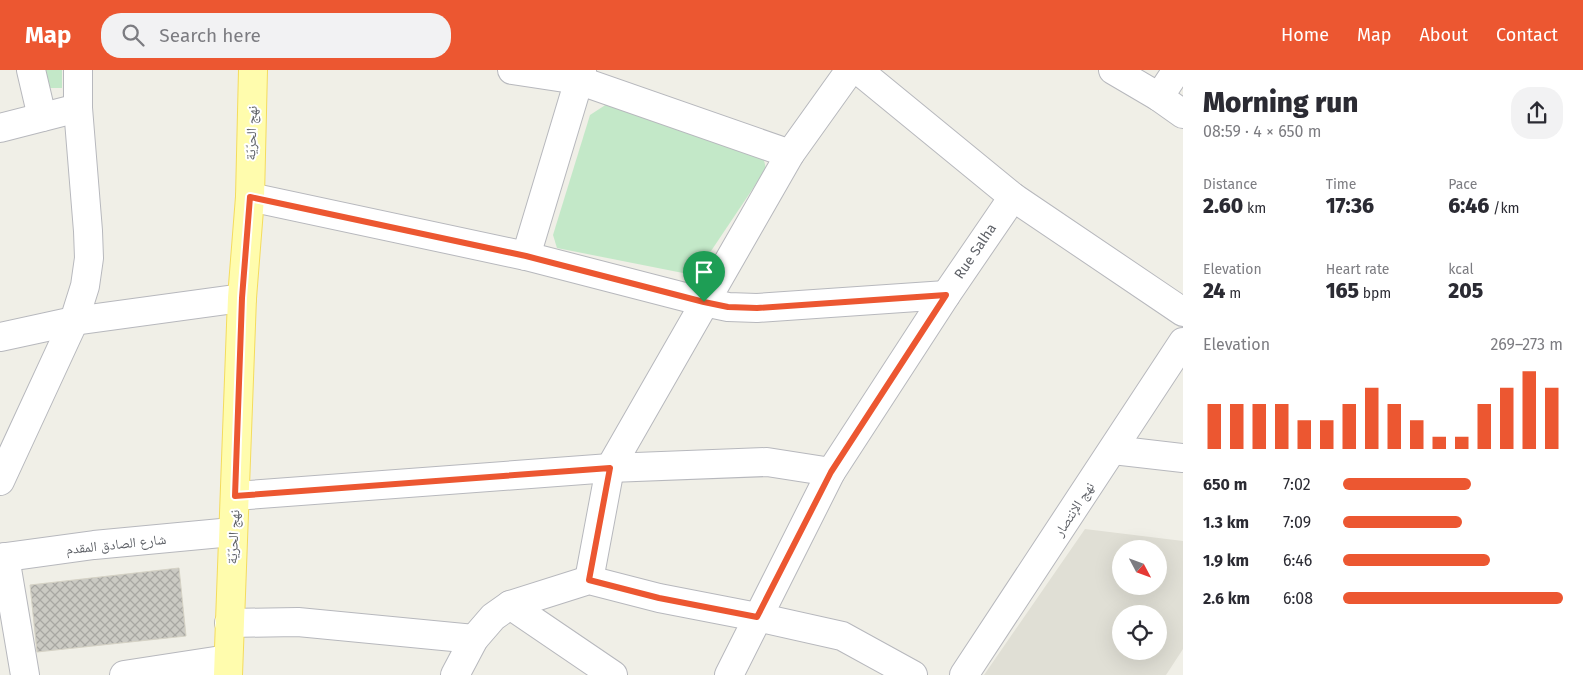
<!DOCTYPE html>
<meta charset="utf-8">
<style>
:root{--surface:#fff;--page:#f2f2f3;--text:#2b2b33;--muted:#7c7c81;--accent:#ec5731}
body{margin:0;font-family:"Fira Sans","Noto Naskh Arabic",sans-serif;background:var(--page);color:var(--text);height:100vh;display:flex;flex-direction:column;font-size:19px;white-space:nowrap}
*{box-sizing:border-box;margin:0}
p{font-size:16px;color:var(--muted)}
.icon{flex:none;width:28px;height:28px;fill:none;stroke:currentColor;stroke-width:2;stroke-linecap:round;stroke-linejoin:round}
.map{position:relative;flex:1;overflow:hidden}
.panel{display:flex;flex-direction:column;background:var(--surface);width:400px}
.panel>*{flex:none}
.needle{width:32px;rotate:131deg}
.tools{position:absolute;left:1112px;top:470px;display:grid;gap:10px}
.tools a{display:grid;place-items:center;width:55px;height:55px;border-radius:50%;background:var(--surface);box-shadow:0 5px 20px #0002;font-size:25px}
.pin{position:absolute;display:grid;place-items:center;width:42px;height:42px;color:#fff;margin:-51px -21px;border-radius:50% 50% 50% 0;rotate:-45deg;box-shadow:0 0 5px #0007}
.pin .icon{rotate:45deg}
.round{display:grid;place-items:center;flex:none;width:52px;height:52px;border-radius:20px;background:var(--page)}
.summary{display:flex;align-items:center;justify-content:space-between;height:85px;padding:0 20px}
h1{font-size:28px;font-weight:800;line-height:38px}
.stats{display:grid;grid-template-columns:repeat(3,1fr);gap:8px;height:85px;padding:5px 20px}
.stats div{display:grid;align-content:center}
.stats b{font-size:21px;font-weight:800}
.stats small{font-size:14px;font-weight:400}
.stats p{font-size:14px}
.chart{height:140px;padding:10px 20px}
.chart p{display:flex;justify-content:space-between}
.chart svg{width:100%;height:90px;margin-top:5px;stroke:var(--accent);stroke-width:6}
ul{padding:0 20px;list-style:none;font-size:16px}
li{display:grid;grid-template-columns:80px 60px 1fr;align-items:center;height:38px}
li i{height:12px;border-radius:6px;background:var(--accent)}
header{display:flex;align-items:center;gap:30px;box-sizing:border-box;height:70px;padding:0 25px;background:var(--accent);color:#fff}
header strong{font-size:24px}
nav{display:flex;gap:28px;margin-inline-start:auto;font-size:18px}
.search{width:350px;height:45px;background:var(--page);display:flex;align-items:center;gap:12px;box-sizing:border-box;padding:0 18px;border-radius:20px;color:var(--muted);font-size:19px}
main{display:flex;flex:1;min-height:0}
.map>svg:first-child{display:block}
.education{fill:#e0dfd5;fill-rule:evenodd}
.green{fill:#c3e8c8}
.building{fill:url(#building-cross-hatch);stroke:#d5d2c5}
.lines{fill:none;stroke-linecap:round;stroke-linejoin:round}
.minor-casing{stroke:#b7b8bd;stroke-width:30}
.major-casing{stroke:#f4dc5d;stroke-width:30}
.minor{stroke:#fff;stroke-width:28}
.major{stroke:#fffcad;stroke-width:28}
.route-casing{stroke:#fff;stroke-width:10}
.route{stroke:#ec5731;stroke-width:6}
.labels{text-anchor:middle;stroke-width:4;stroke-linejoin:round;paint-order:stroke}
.street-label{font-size:14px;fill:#5e6167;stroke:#fff}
</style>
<header>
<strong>Map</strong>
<div class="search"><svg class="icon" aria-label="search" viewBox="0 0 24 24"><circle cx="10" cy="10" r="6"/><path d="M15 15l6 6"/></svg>Search here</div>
<nav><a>Home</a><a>Map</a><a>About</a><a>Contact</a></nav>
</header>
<main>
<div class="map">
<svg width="1183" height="605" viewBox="0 0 1183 605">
<defs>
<pattern id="building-cross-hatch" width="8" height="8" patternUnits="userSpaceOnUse" patternTransform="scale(1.25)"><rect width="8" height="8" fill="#cbcac3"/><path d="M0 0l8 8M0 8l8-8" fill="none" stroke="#a8a7a2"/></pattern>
</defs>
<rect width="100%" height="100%" fill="#f0efe7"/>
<path class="education" d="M1085,459L1183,471V579L1166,605H984ZM1121,479H1159V516H1121ZM1121,544H1159V581H1121Z"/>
<g class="green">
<polygon points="44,0 62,0 62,18 50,18"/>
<polygon points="610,32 763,86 766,99 701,196 683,203 557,178 553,165 590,45"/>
</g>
<polygon class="building" points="179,498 186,566 37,582 30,515"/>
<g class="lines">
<defs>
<g id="minor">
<polyline points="31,0 42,47"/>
<polyline points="512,0 578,10 790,84"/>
<polyline points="858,0 1013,127 1183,242"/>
<polyline points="1113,0 1159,27 1183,44"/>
<polyline points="1159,27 1177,0"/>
<polyline points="0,58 78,38"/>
<polyline points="250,127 526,186 704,232 728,237 757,238 946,225"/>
<polyline points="526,186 582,0"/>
<polyline points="0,267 74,251 242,228"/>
<polyline points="1113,380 1183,388"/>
<polyline points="0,411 74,251 85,216 89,188 88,161 78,38 78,0"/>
<polyline points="235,426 610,398 767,392 831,402"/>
<polyline points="5,487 25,605"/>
<polyline points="0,488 94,475 232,462"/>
<polyline points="589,510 610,398 790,84 850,0"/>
<polyline points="510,535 613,605"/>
<polyline points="229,553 298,552 474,569"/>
<polyline points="124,605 228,589"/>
<polyline points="455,605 474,569 493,547 510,535 589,510 659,528 757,547 842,566 913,605"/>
<polyline points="729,605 831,402 946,225 1013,127"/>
<polyline points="964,605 1183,272"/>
</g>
<polyline id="major" points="228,605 242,228 250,127 253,0"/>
</defs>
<use href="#minor" class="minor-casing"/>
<use href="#major" class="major-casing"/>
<use href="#minor" class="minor"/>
<use href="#major" class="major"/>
</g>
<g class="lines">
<defs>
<polygon id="route" points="250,127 526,186 704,232 728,237 757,238 946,225 831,402 757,547 659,528 589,510 610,398 235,426 242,228"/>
</defs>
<use href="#route" class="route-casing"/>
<use href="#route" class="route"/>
</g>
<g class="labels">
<g class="street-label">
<text transform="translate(251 63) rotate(-88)" y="5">نهج الحرّيّة</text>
<text transform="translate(975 181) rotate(-56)" y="5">Rue Salha</text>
<text transform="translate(1074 439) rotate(-57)" y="5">نهج الإنتصار</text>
<text transform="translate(233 467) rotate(-87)" y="5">نهج الحرّيّة</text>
<text transform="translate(116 474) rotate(-6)" y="5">شارع الصادق المقدم</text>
</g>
</g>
</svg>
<div class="tools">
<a><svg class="needle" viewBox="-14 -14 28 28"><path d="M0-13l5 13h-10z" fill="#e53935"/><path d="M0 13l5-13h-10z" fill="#7c7c81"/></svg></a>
<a><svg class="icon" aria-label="locate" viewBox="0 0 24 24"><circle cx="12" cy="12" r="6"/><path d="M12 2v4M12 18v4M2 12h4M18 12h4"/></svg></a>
</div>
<div class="pin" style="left:704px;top:232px;background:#1e9e55"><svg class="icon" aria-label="arrive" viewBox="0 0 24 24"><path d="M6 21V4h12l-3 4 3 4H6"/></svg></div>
</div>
<section class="panel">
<div class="summary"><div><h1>Morning run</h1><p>08:59 · 4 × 650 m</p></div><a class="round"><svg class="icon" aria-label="share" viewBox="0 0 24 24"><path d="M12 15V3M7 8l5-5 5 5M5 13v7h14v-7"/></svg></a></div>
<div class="stats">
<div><p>Distance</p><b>2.60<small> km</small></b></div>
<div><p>Time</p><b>17:36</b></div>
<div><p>Pace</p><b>6:46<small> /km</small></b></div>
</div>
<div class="stats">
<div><p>Elevation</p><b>24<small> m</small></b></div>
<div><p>Heart rate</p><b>165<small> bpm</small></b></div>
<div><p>kcal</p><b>205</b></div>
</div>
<div class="chart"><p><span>Elevation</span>269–273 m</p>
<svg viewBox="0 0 160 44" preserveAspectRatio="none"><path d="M5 44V22M15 44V22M25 44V22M35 44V22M45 44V30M55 44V30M65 44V22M75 44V14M85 44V22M95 44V30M105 44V38M115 44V38M125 44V22M135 44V14M145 44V6M155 44V14"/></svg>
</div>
<ul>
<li><b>650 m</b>7:02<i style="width:58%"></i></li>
<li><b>1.3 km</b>7:09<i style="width:54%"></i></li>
<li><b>1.9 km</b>6:46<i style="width:67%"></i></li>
<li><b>2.6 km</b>6:08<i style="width:100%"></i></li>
</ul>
</section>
</main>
